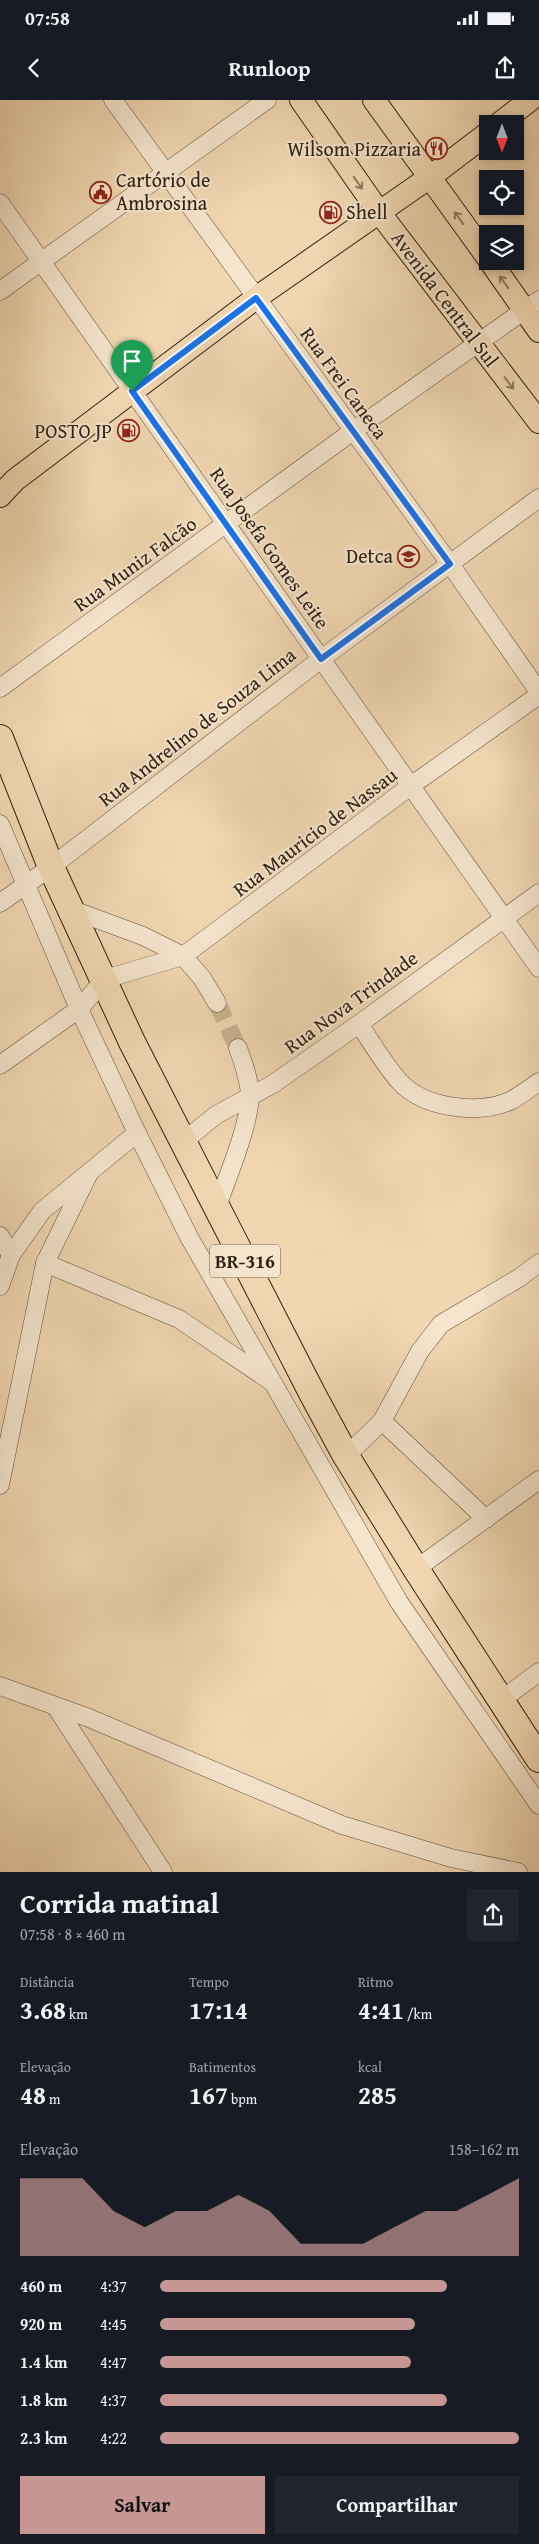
<!DOCTYPE html>
<html lang="pt">
<meta charset="utf-8">
<style>
:root{--surface:#171b24;--page:#20242c;--text:#f1f3f6;--muted:#9ea1a6;--accent:#c59692}
body{margin:0;font-family:"Gentium Book Plus",serif;background:var(--page);color:var(--text);height:100vh;display:flex;flex-direction:column;font-size:19px;white-space:nowrap}
*{box-sizing:border-box;margin:0}
p{font-size:16px;color:var(--muted)}
.icon{flex:none;width:28px;height:28px;fill:none;stroke:currentColor;stroke-width:2;stroke-linecap:round;stroke-linejoin:round}
.map{position:relative;height:1772px;overflow:hidden}
.sheet{display:flex;flex-direction:column;background:var(--surface);flex:1}
.sheet>*{flex:none}
.needle{width:32px;rotate:180deg}
.fabs{position:absolute;left:479px;top:15px;display:grid;gap:10px}
.fabs a{display:grid;place-items:center;width:45px;height:45px;border-radius:0px;background:var(--surface);box-shadow:0 2px 8px #0003;font-size:25px}
.pin{position:absolute;display:grid;place-items:center;width:42px;height:42px;color:#fff;margin:-51px -21px;border-radius:50% 50% 50% 0;rotate:-45deg;box-shadow:0 0 5px #0007}
.pin .icon{rotate:45deg}
.round{display:grid;place-items:center;flex:none;width:52px;height:52px;border-radius:0px;background:var(--page)}
.head{display:flex;align-items:center;justify-content:space-between;height:85px;padding:0 20px}
h1{font-size:28px;font-weight:800;line-height:38px}
.stats{display:grid;grid-template-columns:repeat(3,1fr);gap:8px;height:85px;padding:5px 20px}
.stats div{display:grid;align-content:center}
.stats b{font-size:25px;font-weight:800}
.stats small{font-size:14px;font-weight:400}
.stats p{font-size:14px}
.chart{height:140px;padding:10px 20px}
.chart p{display:flex;justify-content:space-between}
.chart svg{width:100%;height:90px;margin-top:5px;fill:var(--accent);opacity:.7}
.button{display:flex;gap:10px;margin-top:auto;padding:10px 20px}
.button a{flex:1;height:58px;border-radius:0px;background:var(--accent);color:#111;font-size:20px;font-weight:800;line-height:58px;text-align:center}
.button a+a{background:var(--page);color:var(--text)}
ul{padding:0 20px;list-style:none;font-size:16px}
li{display:grid;grid-template-columns:80px 60px 1fr;align-items:center;height:38px}
li i{height:12px;border-radius:6px;background:var(--accent)}
.status{display:flex;justify-content:space-between;align-items:center;height:35px;padding:0 25px;background:var(--surface);direction:ltr}
.status svg{height:14px;fill:currentColor}
header{display:flex;justify-content:space-between;align-items:center;height:65px;padding:0 20px;background:var(--surface);font-size:22px;font-weight:800}
.map>svg:first-child{display:block}
.lines{fill:none;stroke-linecap:round;stroke-linejoin:round}
.minor-tunnel{stroke:#c9b292;stroke-width:18;stroke-dasharray:18 9;stroke-linecap:butt}
.minor-casing{stroke:#5f4e3a;stroke-width:19}
.major-casing{stroke:#2f2012;stroke-width:24}
.highway-casing{stroke:#2f2012;stroke-width:28}
.minor{stroke:#f5e5cd;stroke-width:18}
.major{stroke:#f0d7b2;stroke-width:22}
.highway{stroke:#f0d7b2;stroke-width:26}
.oneway{stroke:#907c62}
.route-casing{stroke:#fff;stroke-width:10}
.route{stroke:#1a73e8;stroke-width:6}
.labels{text-anchor:middle;stroke-width:4;stroke-linejoin:round;paint-order:stroke}
.shield{fill:#f5e5cd;stroke:#6a5b4a;stroke-width:1}
.shield-label{font-size:19px;font-weight:bold;fill:#2f2012}
.poi-label{font-size:20px;fill:#2f2012;stroke:#f5e5cd;text-anchor:end}
.street-label{font-size:20px;fill:#2f2012;stroke:#f5e5cd}
</style>
<div class="status"><b>07:58</b><svg viewBox="0 0 49 12"><path d="M0 12V9h3v3zM5 12V6h3v6zM10 12V3h3v9zM15 12V0h3v12zM26 1h20v11H26zM47 4h2v5h-2z"/></svg></div>
<header><svg class="icon" aria-label="back" viewBox="0 0 24 24"><path d="M15 5l-7 7 7 7"/></svg>Runloop<svg class="icon" aria-label="share" viewBox="0 0 24 24"><path d="M12 15V3M7 8l5-5 5 5M5 13v7h14v-7"/></svg></header>
<div class="map">
<svg width="539" height="1772" viewBox="0 0 539 1772">
<rect width="100%" height="100%" fill="#f0d7b2"/>
<filter id="stains"><feTurbulence type="fractalNoise" baseFrequency=".004" numOctaves="4"/><feColorMatrix values="0 0 0 0 .2 0 0 0 0 .09 0 0 0 0 .02 0 0 0 .5 -.17"/></filter>
<radialGradient id="worn" r=".72"><stop offset=".6" stop-color="#630" stop-opacity="0"/><stop offset="1" stop-color="#630" stop-opacity=".3"/></radialGradient>
<g class="lines">
<polyline class="minor-tunnel" points="217,903 238,948"/>
<defs>
<g id="minor">
<polyline points="113,0 450,464 539,592"/>
<polyline points="0,103 539,868"/>
<polyline points="0,191 267,0"/>
<polyline points="0,588 353,331 539,200"/>
<polyline points="0,724 79,909 137,1033 189,1137 399,1502 539,1705"/>
<polyline points="0,803 51,767 321,559 539,398"/>
<polyline points="70,809 143,836 183,856 202,878 217,903"/>
<path d="M359,924C372,943 384,964 399,981C423,1008 477,1015 510,1001C520,996 530,988 539,982"/>
<polyline points="0,965 79,909 105,879 183,856 412,685 539,595"/>
<polyline points="184,1041 216,1015 273,984 359,924 539,793"/>
<path d="M217,1107C228,1075 248,1029 250,997C250,980 243,963 238,948"/>
<polyline points="0,1136 11,1155"/>
<polyline points="45,1163 179,1219 269,1280"/>
<polyline points="0,1186 11,1155 42,1111 137,1033"/>
<polyline points="382,1321 486,1419"/>
<polyline points="346,1356 382,1321 420,1251 441,1224 519,1178 539,1163"/>
<polyline points="0,1385 45,1163 89,1073"/>
<polyline points="416,1469 539,1380"/>
<polyline points="0,1586 89,1618 342,1725 451,1758 518,1772"/>
<polyline points="500,1601 539,1572"/>
<polyline points="56,1607 163,1772"/>
</g>
<g id="major">
<polyline points="301,0 379,112 539,322"/>
<polyline points="374,0 488,158"/>
<polyline points="499,24 530,0"/>
<polyline points="490,161 539,231"/>
<polyline points="0,396 15,380 256,198 430,77 488,33"/>
</g>
<polyline id="highway" points="0,638 51,767 132,942 313,1295 346,1356 416,1469 539,1659"/>
</defs>
<use href="#minor" class="minor-casing"/>
<use href="#major" class="major-casing"/>
<use href="#highway" class="highway-casing"/>
<use href="#minor" class="minor"/>
<use href="#major" class="major"/>
<use href="#highway" class="highway"/>
</g>
<defs><path id="oneway-shaft" d="M-6 0H5M1.5-3L5.5 0L1.5 3" fill="none" stroke-width="1.6" stroke-linecap="round" stroke-linejoin="round" transform="scale(1.25)"/></defs>
<g class="oneway">
<use href="#oneway-shaft" transform="translate(358 83) rotate(55)"/>
<use href="#oneway-shaft" transform="translate(459 118) rotate(-125)"/>
<use href="#oneway-shaft" transform="translate(504 182) rotate(-125)"/>
<use href="#oneway-shaft" transform="translate(509 283) rotate(53)"/>
</g>
<g class="lines">
<defs>
<polygon id="route" points="256,198 450,464 321,559 132,291"/>
</defs>
<use href="#route" class="route-casing"/>
<use href="#route" class="route"/>
</g>
<defs>
<symbol id="restaurant-ring" viewBox="-11 -11 22 22"><circle r="9.5" fill="#f5e5cd" stroke="#8f2418" stroke-width="1.5"/><path d="M-5-6h1v4h1v-4h1v4h1v-4h1v5L-1.5 .5V6h-2V.5L-5-1ZM5-6V6H3V1.5H1.5Q1.5-4 5-6Z" fill="#8f2418"/></symbol>
<symbol id="civic-ring" viewBox="-11 -11 22 22"><circle r="9.5" fill="#f5e5cd" stroke="#8f2418" stroke-width="1.5"/><path d="M-.6-6.5H3V-4.5H.6V-3L4-1V1h2V6H-6V1h2V-1L-.6-3ZM-1.2 2.5V6h2.4V2.5Z" fill="#8f2418"/></symbol>
<symbol id="fuel-ring" viewBox="-11 -11 22 22"><circle r="9.5" fill="#f5e5cd" stroke="#8f2418" stroke-width="1.5"/><path d="M-5.5-6h7V0h2V4h1.3V-2.5L3-4.5l.8-.8L6-3V5H2.5V1h-1V6h-7ZM-4.2-4.7v3.2H.2V-4.7Z" fill="#8f2418"/></symbol>
<symbol id="school-ring" viewBox="-11 -11 22 22"><circle r="9.5" fill="#f5e5cd" stroke="#8f2418" stroke-width="1.5"/><path d="M0-5L7-2L0 1L-7-2ZM-4 1L0 2.5L4 1V4Q0 6-4 4Z" fill="#8f2418"/></symbol>
</defs>
<g fill-rule="evenodd">
<use href="#restaurant-ring" x="424" y="36" width="25" height="25"/>
<use href="#civic-ring" x="88" y="80" width="25" height="25"/>
<use href="#fuel-ring" x="318" y="100" width="25" height="25"/>
<use href="#fuel-ring" x="116" y="318" width="25" height="25"/>
<use href="#school-ring" x="396" y="444" width="25" height="25"/>
</g>
<g class="labels">
<rect class="shield" x="210" y="1144.5" width="70" height="33" rx="4"/>
<g class="shield-label">
<text x="245" y="1168">BR-316</text>
</g>
<g class="poi-label">
<text x="421" y="56">Wilsom Pizzaria</text>
<text x="116" y="87" text-anchor="start">Cartório de<tspan x="116" dy="23">Ambrosina</tspan></text>
<text x="346" y="119" text-anchor="start">Shell</text>
<text x="112" y="338">POSTO JP</text>
<text x="393" y="463">Detca</text>
</g>
<g class="street-label">
<text transform="translate(445 199) rotate(53)" y="7">Avenida Central Sul</text>
<text transform="translate(344 283) rotate(54)" y="7">Rua Frei Caneca</text>
<text transform="translate(270 448) rotate(55)" y="7">Rua Josefa Gomes Leite</text>
<text transform="translate(135 464) rotate(-36)" y="7">Rua Muniz Falcão</text>
<text transform="translate(197 627) rotate(-38)" y="7">Rua Andrelino de Souza Lima</text>
<text transform="translate(315 732) rotate(-37)" y="7">Rua Mauricio de Nassau</text>
<text transform="translate(351 902) rotate(-36)" y="7">Rua Nova Trindade</text>
</g>
</g>
<rect width="100%" height="100%" filter="url(#stains)"/>
<rect width="100%" height="100%" fill="url(#worn)"/>
</svg>
<div class="fabs">
<a><svg class="needle" viewBox="-14 -14 28 28"><path d="M0-13l5 13h-10z" fill="#e53935"/><path d="M0 13l5-13h-10z" fill="#9ea1a6"/></svg></a>
<a><svg class="icon" aria-label="locate" viewBox="0 0 24 24"><circle cx="12" cy="12" r="6"/><path d="M12 2v4M12 18v4M2 12h4M18 12h4"/></svg></a>
<a><svg class="icon" aria-label="layers" viewBox="0 0 24 24"><path d="M12 4l9 5-9 5-9-5zM3 14l9 5 9-5"/></svg></a>
</div>
<div class="pin" style="left:132px;top:291px;background:#1e9e55"><svg class="icon" aria-label="arrive" viewBox="0 0 24 24"><path d="M6 21V4h12l-3 4 3 4H6"/></svg></div>
</div>
<section class="sheet">
<div class="head"><div><h1>Corrida matinal</h1><p>07:58 · 8 × 460 m</p></div><a class="round"><svg class="icon" aria-label="share" viewBox="0 0 24 24"><path d="M12 15V3M7 8l5-5 5 5M5 13v7h14v-7"/></svg></a></div>
<div class="stats">
<div><p>Distância</p><b>3.68<small> km</small></b></div>
<div><p>Tempo</p><b>17:14</b></div>
<div><p>Ritmo</p><b>4:41<small> /km</small></b></div>
</div>
<div class="stats">
<div><p>Elevação</p><b>48<small> m</small></b></div>
<div><p>Batimentos</p><b>167<small> bpm</small></b></div>
<div><p>kcal</p><b>285</b></div>
</div>
<div class="chart"><p><span>Elevação</span>158–162 m</p>
<svg viewBox="0 0 160 44" preserveAspectRatio="none"><path d="M0 44V6L10 6L20 6L30 22L40 30L50 22L60 22L70 14L80 22L90 38L100 38L110 38L120 30L130 22L140 22L150 14L160 6V44z"/></svg>
</div>
<ul>
<li><b>460 m</b>4:37<i style="width:80%"></i></li>
<li><b>920 m</b>4:45<i style="width:71%"></i></li>
<li><b>1.4 km</b>4:47<i style="width:70%"></i></li>
<li><b>1.8 km</b>4:37<i style="width:80%"></i></li>
<li><b>2.3 km</b>4:22<i style="width:100%"></i></li>
</ul>
<div class="button"><a>Salvar</a><a>Compartilhar</a></div>
</section>
